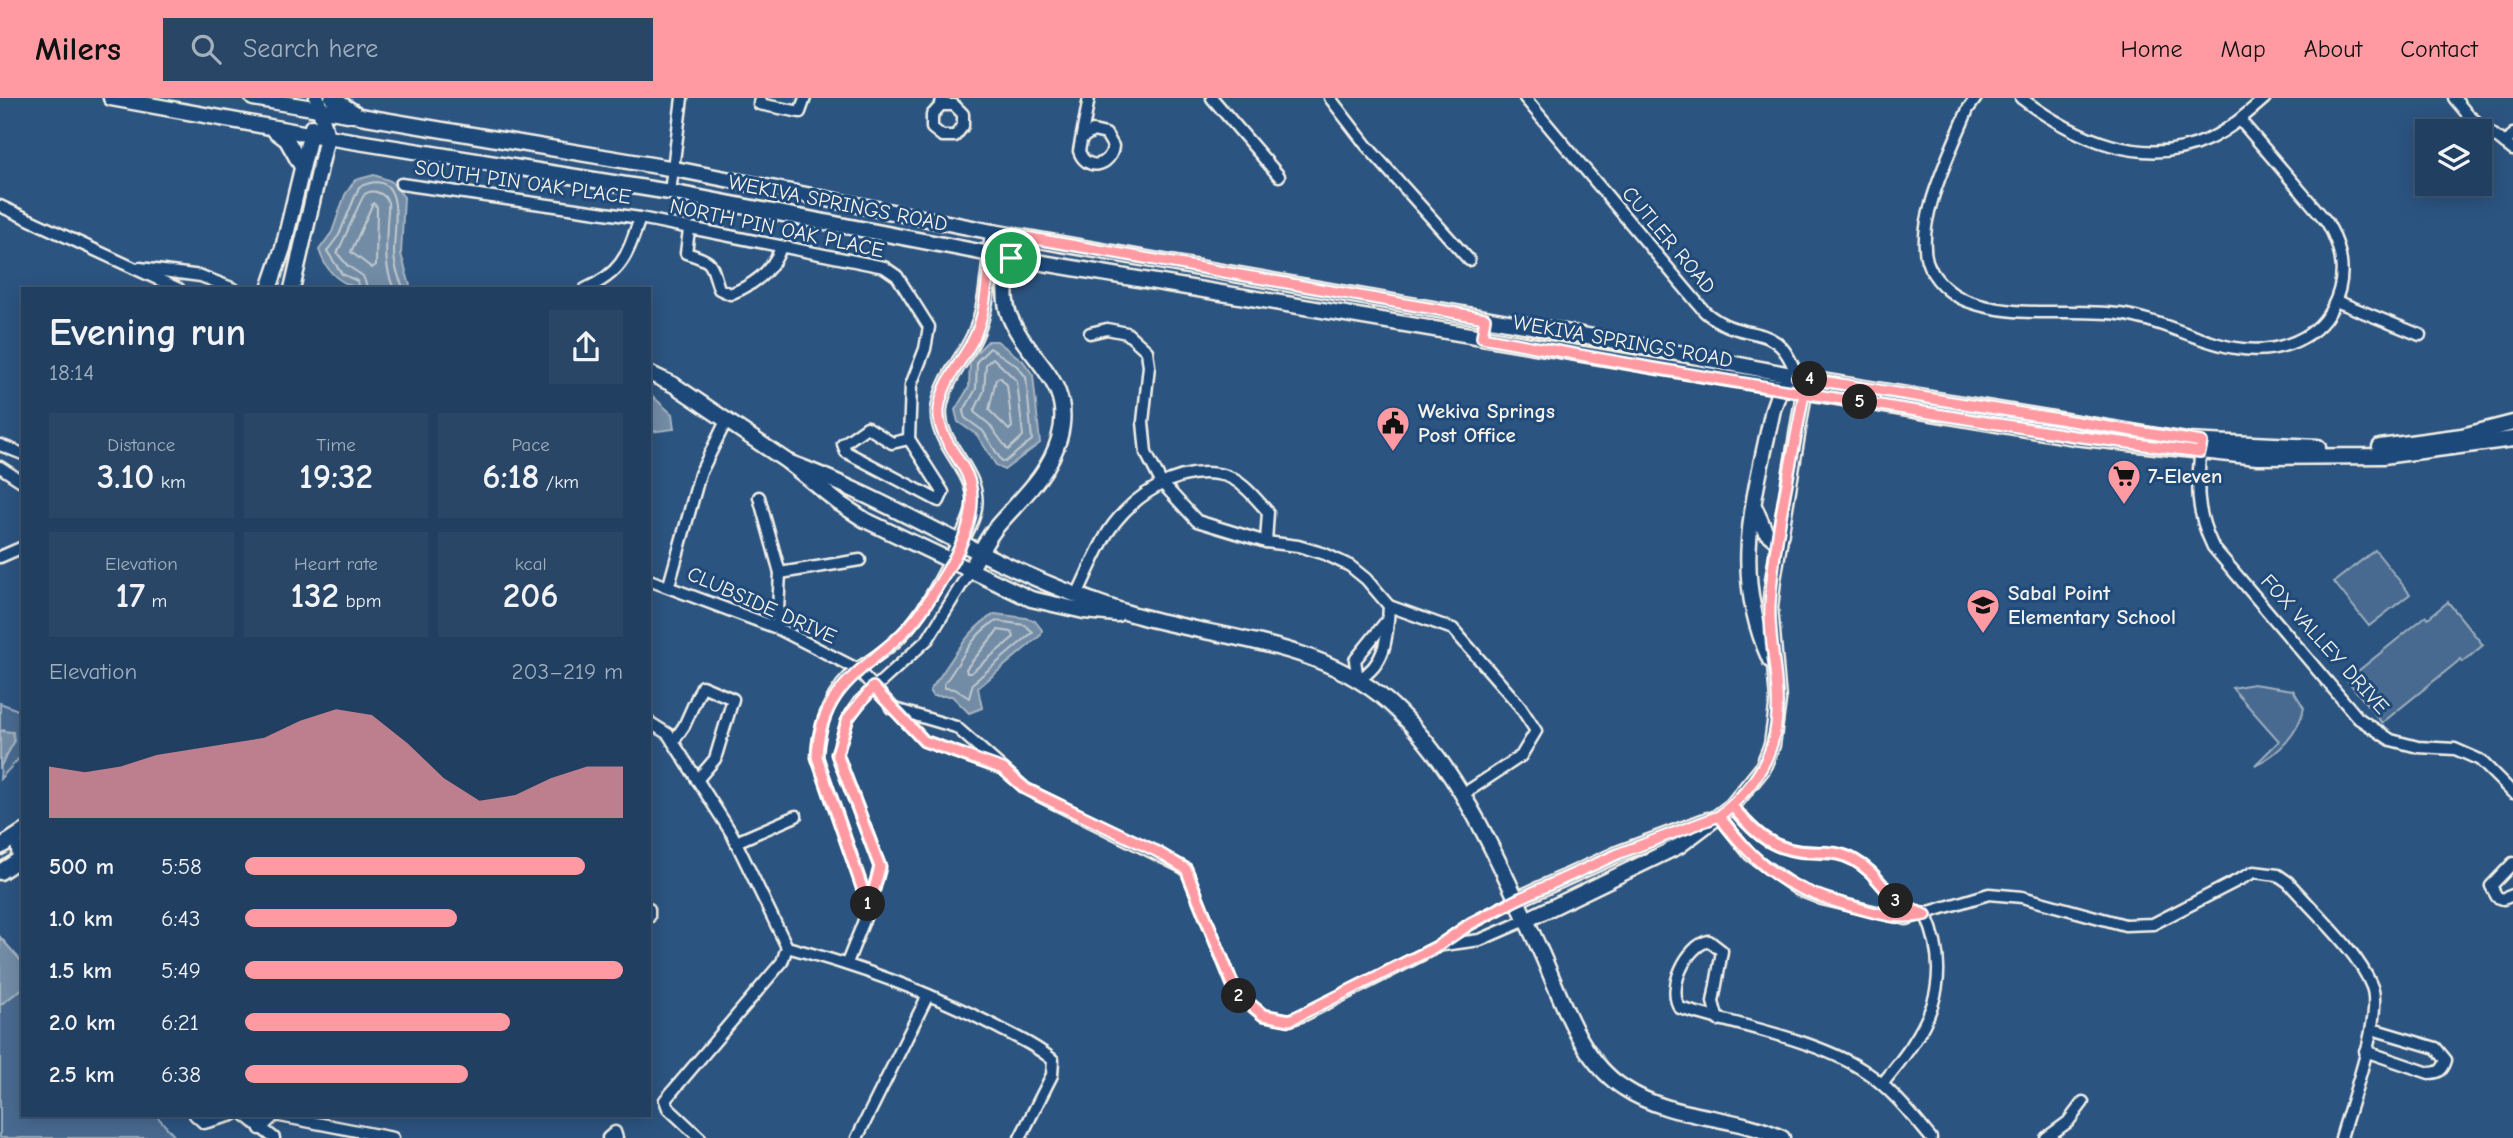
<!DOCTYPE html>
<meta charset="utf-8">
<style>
:root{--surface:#213f61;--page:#294667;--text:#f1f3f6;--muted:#a2afbd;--line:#3e5876;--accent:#ff9aa2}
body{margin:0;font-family:"Comic Neue",sans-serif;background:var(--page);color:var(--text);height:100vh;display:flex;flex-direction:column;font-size:26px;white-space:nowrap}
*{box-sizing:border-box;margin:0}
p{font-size:23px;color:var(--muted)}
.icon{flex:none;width:38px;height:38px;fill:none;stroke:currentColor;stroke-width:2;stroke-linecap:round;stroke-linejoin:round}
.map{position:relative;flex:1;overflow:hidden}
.sheet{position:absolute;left:21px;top:189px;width:630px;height:830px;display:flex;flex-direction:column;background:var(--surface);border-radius:0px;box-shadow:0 4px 18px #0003,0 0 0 2px var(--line)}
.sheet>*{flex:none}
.tools{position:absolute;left:2415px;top:21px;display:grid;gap:14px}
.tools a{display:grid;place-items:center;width:77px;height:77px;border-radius:0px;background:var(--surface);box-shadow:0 4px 18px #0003,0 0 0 2px var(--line);font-size:35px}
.pin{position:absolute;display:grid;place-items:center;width:60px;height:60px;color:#fff;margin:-30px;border:4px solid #fff;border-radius:50%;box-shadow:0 2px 7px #0007}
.km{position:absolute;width:35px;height:35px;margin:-18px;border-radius:50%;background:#222;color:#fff;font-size:19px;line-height:35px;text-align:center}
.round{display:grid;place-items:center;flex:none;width:74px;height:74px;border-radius:0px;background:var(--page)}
.head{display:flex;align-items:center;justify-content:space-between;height:119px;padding:0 28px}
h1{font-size:38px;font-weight:800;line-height:52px}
.metrics{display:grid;grid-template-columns:repeat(3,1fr);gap:10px;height:119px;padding:7px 28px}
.metrics div{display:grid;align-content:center;border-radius:0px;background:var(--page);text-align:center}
.metrics b{font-size:35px;font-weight:800}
.metrics small{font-size:19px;font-weight:400}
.metrics p{font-size:19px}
.chart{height:196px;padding:14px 28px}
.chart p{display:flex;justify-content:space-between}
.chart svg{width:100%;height:126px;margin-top:7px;fill:var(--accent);opacity:.7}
ul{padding:0 28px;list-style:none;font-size:23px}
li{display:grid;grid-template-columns:112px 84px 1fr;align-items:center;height:52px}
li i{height:18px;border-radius:9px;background:var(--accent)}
header{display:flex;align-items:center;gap:42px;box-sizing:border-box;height:98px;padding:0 35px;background:var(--accent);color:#111}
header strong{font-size:33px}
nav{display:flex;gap:38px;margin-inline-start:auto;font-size:24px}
.search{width:490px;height:63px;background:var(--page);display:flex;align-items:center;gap:18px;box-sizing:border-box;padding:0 24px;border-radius:0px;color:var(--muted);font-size:26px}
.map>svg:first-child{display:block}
.green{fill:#496b90;stroke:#9eaebc;stroke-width:2}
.water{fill:#738ca6;stroke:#a7b4c0;stroke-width:2}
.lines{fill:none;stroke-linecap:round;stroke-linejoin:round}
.shore{stroke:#c0c9ce;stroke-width:2}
.street-casing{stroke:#f4f1e8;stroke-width:15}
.secondary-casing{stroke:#f4f1e8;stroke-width:19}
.street{stroke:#1f4a7a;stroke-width:10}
.secondary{stroke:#1f4a7a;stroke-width:14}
.route-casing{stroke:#fff;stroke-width:14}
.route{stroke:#ff9aa2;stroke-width:9}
.labels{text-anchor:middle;stroke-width:6;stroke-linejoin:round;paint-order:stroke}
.street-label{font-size:21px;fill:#f4f1e8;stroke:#1f4a7a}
.poi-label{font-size:21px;font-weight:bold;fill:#f4f1e8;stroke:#1f4a7a;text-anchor:start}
</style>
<header>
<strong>Milers</strong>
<div class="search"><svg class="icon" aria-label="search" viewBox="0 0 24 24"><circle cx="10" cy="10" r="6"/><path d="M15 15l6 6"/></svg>Search here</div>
<nav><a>Home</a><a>Map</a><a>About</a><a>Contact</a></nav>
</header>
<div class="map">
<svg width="2513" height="1040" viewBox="0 0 2513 1040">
<rect width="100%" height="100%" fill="#2c5481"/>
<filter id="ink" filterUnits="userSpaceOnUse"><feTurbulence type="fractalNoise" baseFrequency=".0143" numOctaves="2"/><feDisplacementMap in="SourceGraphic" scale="14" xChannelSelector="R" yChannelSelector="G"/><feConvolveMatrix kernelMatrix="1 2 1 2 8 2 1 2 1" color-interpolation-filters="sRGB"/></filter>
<g filter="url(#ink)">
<g class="green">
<polygon points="2375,452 2410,496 2369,528 2334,484"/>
<polygon points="2448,504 2483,547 2463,564 2461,561 2382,625 2347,582 2426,518 2428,520"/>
<path d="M2253,586L2293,592L2304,610C2298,636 2279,656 2255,667L2279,643L2232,590Z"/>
<polygon points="0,605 23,614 23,656 0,681 1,667 14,644 4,632 0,633"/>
<polygon points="23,890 23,1017 156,1017 176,1040 0,1040 0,907"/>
</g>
<g class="water">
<path d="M374,77L391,83L404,99L401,156L411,191C372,191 334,198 319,152L332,134L345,97L355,82Z"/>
<polygon points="988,243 997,243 1023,263 1033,277 1040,345 1004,372 996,367 977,337 958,324 955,312 969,289 970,261"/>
<polygon points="649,295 672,316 674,331 649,334"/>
<path d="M995,516L1026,520L1035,523L1042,532L1041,537L978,590L982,610L969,615L952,598H933L930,592C949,568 967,530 995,516Z"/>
<polygon points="0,633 13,634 14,644 0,669"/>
<polygon points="0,839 23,865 23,890 0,907"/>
</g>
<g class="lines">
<g class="shore">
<polygon points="373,105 377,109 376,167 372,170 351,154"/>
<path d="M359,191L357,183L342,176L327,153L339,137L359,89C407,67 394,129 394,154C394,167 398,179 404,191"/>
<path d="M368,191L363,178L348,168L337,155C343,145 361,99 365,96C373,90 385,96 388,104C389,110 387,120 387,126C386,149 384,169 394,191"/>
<polygon points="990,250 1017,268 1026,279 1032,342 1005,364 1001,362 983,333 965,320 963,314 976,291 977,263"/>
<polygon points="993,260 1017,283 1023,338 1008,352 989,326 974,314 984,293 986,266"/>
<polygon points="1000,279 1007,287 1012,329 1009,332 989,312 996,281"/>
<path d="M997,523L1025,527L1033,534L973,585L969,600L955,591L945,590L944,586C959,567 974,532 997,523Z"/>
<polygon points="998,532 1012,534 1014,539 971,575 967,575 966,571"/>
</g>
<defs>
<g id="street">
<polyline points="760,0 759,6 800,14 805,0"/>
<polyline points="1212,0 1279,78"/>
<polyline points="1330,0 1366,47 1469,162"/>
<path d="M1525,0L1705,214C1746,249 1777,217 1797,279"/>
<path d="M1976,0L1968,11C1953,49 1915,122 1927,163C1933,181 1949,196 1967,203C2017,222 2074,209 2126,217C2181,226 2232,267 2289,246C2309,239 2323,228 2332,210C2348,180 2343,152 2327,124L2240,22"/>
<path d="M2021,0C2074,40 2144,72 2209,41C2230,31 2248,15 2265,0"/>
<polyline points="2454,0 2469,18 2513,52"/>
<polyline points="941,7 954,7 963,16 963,28 955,38 942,38 932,30 932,17 941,7 942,0"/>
<path d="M1082,40L1093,33L1106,36L1113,48C1111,69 1086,74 1079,53L1089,0"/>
<polyline points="2505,46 2513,36"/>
<polyline points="401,86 640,120 884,169 897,178 929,229 925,251 911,287 909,341"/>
<polyline points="670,94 682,0"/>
<polyline points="0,108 179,191"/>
<path d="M689,132L686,155C715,164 710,164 719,191L730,196C754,187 773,173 781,149"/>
<polyline points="140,170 201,178 234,191"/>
<path d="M585,191C623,174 627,157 640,120"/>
<polyline points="2336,203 2420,237"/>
<polyline points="1090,235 1107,231 1127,235 1147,253 1149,268 1143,324 1146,355 1161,384 1197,423 1266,444 1298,448 1325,456 1350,468 1366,481 1389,508"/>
<polygon points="867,329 892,345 909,341 943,394 939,403 846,354 843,346"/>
<polyline points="0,347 23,356"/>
<path d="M2201,348C2197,388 2195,412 2213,449L2358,620L2391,642L2418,649L2455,651L2480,662L2513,695"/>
<polyline points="0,369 23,384"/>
<polyline points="759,399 780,475 777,530"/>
<polyline points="0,459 23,449"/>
<polyline points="780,475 860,462"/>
<polyline points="649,482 777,530 857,571 924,643 1000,670"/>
<polyline points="669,487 700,376 726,323"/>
<path d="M1077,497C1087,476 1096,454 1108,434C1132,398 1178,367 1223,377C1241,381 1256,401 1268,414L1266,444"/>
<polyline points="1389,508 1453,531 1519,607 1536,633 1521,658 1462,697"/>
<path d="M1388,521L1355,562L1358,582C1387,565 1387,539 1389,508"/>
<polyline points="891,610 956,629 1026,691 1186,771 1236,895 1263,917 1290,922 1304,917 1439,848 1470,826 1516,802"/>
<polyline points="649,624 668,636 732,736 787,849 782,864 665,1002 668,1010 700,1040"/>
<polyline points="673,644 684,628 702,588 733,601 715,661 697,682"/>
<path d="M1732,708C1755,736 1774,754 1812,754C1827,755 1840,754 1854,762C1885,779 1883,803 1925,816"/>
<path d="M1719,718L1750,757L1797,791L1822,801L1906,821L1989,796L2022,799L2125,827L2153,826L2254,774L2278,777L2288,784C2314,814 2358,853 2372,889C2383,919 2350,1007 2341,1040"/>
<polyline points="16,740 18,762 22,766"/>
<polyline points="736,744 796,718"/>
<polyline points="2513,765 2491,788 2497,799 2503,801 2513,797"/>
<path d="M869,809L817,659C818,626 832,590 860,569C875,559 891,550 903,536C923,515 936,489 950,463"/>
<polyline points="649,811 649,819"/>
<polyline points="1443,847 1480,842 1526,822"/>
<path d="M787,849C858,868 927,893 993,927C1014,938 1035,947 1053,962L1052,977L1020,1040"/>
<polyline points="847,865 869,810 880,769 837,656 848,620 859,604 928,541 970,473"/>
<path d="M1718,922L1713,904L1722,853L1709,843C1687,847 1666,891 1680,910C1736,927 1815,941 1863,972C1890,989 1911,1016 1931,1040"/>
<path d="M2365,953L2429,975C2439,975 2443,972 2446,962L2436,950L2372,931"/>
<path d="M1882,986C1927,932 1956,887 1926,817"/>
<polyline points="195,1017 204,1025 233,1017"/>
<polyline points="245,1017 274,1040"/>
<polyline points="260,1031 275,1017 393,1040"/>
<polyline points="608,1040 615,1034 617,1040"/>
<polyline points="857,1040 928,897"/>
<polyline points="2046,1040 2068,1024 2083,1004"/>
</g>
<g id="secondary">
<polyline points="111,0 308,36 670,94 990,156 2074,339 2257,359 2383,358 2513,341"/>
<polyline points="253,0 675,71 993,134 1616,243 1822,283 2187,343 2318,349"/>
<polyline points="332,0 355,15"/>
<polyline points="275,33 287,42 301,67"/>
<polyline points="269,191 283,150 312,29"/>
<polyline points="292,191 327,39 317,0"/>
<polyline points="649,275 674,287 788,364 839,405 865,422 1031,501 1084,513 1117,516"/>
<polyline points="2380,349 2462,338 2513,325"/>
<path d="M788,364C888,401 979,461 1079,498C1099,505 1119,513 1139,518C1230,543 1329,544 1399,614C1464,678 1501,769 1539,850C1561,897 1578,961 1624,990C1672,1022 1731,1016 1782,1040"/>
<polyline points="1755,410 1765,433 1779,445"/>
<path d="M950,463C958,448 968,432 973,415C984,375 935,349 939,311C943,282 962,264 974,239C989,207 989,168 993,134"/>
<path d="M970,473C978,458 986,441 998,427C1022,399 1048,378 1059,341C1076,283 1027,263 1009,217C1000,192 1010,162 1014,137"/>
<path d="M1770,562C1730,473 1754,403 1773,311L1780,291L1787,286"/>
<polyline points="0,749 23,734"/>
<polyline points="0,774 23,759"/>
<polyline points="1516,802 1620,755 1708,722"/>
<polyline points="1526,822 1679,748 1732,708 1762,671 1772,647 1778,602 1770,510 1773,482 1804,295 1800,287"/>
</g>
</defs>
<use href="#street" class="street-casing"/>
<use href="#secondary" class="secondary-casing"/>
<use href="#street" class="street"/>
<use href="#secondary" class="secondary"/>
</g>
</g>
<g class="lines" filter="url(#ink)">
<defs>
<path id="route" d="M1011,160L990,156C987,184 986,215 974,240C962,264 943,282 939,311C937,333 952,351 963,369C990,412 951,467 927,505C889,567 820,573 817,659L869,810L880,769L837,656L848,620L873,589L924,643L1003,671L1026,691L1156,753L1186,771L1236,894L1263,917L1290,922L1438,848L1470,826L1516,802L1620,755L1719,718L1732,708C1755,736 1774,754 1812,754C1828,754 1840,754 1854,762C1886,780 1882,803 1926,817C1901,822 1882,817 1858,810C1789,792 1762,775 1719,718C1743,699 1763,676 1772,646C1786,600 1768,554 1770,507C1774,437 1792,365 1804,295L1797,279L2202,344L2200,354L2074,338L1816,297C1704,279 1593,260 1482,239L1485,220L1014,137L1011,160"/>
</defs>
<use href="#route" class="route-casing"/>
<use href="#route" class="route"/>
</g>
<defs>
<symbol id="civic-pin" viewBox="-11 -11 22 30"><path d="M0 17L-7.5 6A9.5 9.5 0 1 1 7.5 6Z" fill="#ff9aa2" stroke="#1f4a7a"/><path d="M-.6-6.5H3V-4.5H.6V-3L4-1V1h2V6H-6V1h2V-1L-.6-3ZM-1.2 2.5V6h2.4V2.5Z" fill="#111"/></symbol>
<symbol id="supermarket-pin" viewBox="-11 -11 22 30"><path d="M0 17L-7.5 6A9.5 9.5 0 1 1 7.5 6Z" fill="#ff9aa2" stroke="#1f4a7a"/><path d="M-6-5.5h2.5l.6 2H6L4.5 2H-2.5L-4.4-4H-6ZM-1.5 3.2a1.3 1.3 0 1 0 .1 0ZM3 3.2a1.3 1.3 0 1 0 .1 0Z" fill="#111"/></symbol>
<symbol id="school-pin" viewBox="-11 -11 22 30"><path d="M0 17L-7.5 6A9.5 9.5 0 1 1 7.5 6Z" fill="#ff9aa2" stroke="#1f4a7a"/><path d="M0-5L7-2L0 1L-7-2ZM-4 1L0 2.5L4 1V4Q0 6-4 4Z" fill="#111"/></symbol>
</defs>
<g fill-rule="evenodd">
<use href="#civic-pin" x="1374" y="306" width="38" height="52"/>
<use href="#supermarket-pin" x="2105" y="359" width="38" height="52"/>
<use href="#school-pin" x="1964" y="488" width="38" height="52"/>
</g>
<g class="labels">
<g class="street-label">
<text transform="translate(523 84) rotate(8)" y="7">SOUTH PIN OAK PLACE</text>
<text transform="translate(838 105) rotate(11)" y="7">WEKIVA SPRINGS ROAD</text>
<text transform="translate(777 130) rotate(12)" y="7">NORTH PIN OAK PLACE</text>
<text transform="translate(1669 142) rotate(50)" y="7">CUTLER ROAD</text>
<text transform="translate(1623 243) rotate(10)" y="7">WEKIVA SPRINGS ROAD</text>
<text transform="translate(762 507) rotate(24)" y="7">CLUBSIDE DRIVE</text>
<text transform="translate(2325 546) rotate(48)" y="7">FOX VALLEY DRIVE</text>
</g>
<g class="poi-label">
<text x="1418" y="320">Wekiva Springs<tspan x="1418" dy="24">Post Office</tspan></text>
<text x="2148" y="385">7-Eleven</text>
<text x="2008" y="502">Sabal Point<tspan x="2008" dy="24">Elementary School</tspan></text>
</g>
</g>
</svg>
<div class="tools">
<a><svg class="icon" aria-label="layers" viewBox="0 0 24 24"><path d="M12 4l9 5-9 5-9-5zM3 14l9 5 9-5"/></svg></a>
</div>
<div class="pin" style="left:1011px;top:160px;background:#1e9e55"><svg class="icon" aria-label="arrive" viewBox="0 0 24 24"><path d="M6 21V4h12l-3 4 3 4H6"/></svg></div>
<b class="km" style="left:868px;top:806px">1</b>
<b class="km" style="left:1239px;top:898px">2</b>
<b class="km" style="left:1896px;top:803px">3</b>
<b class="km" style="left:1810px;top:281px">4</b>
<b class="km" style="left:1860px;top:304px">5</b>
<section class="sheet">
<div class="head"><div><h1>Evening run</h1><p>18:14</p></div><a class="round"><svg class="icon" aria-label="share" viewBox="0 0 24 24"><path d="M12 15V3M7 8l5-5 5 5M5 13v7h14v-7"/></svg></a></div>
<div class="metrics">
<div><p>Distance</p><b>3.10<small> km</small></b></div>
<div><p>Time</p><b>19:32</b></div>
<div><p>Pace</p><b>6:18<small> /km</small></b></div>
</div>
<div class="metrics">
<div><p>Elevation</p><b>17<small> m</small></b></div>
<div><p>Heart rate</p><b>132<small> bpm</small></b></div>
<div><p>kcal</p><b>206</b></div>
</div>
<div class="chart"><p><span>Elevation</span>203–219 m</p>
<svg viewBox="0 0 160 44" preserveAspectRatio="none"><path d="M0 44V26L10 28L20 26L30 22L40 20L50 18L60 16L70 10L80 6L90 8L100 18L110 30L120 38L130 36L140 30L150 26L160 26V44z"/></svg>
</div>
<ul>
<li><b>500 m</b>5:58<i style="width:90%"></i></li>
<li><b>1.0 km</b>6:43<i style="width:56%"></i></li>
<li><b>1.5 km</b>5:49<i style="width:100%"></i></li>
<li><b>2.0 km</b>6:21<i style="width:70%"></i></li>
<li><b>2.5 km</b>6:38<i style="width:59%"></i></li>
</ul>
</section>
</div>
